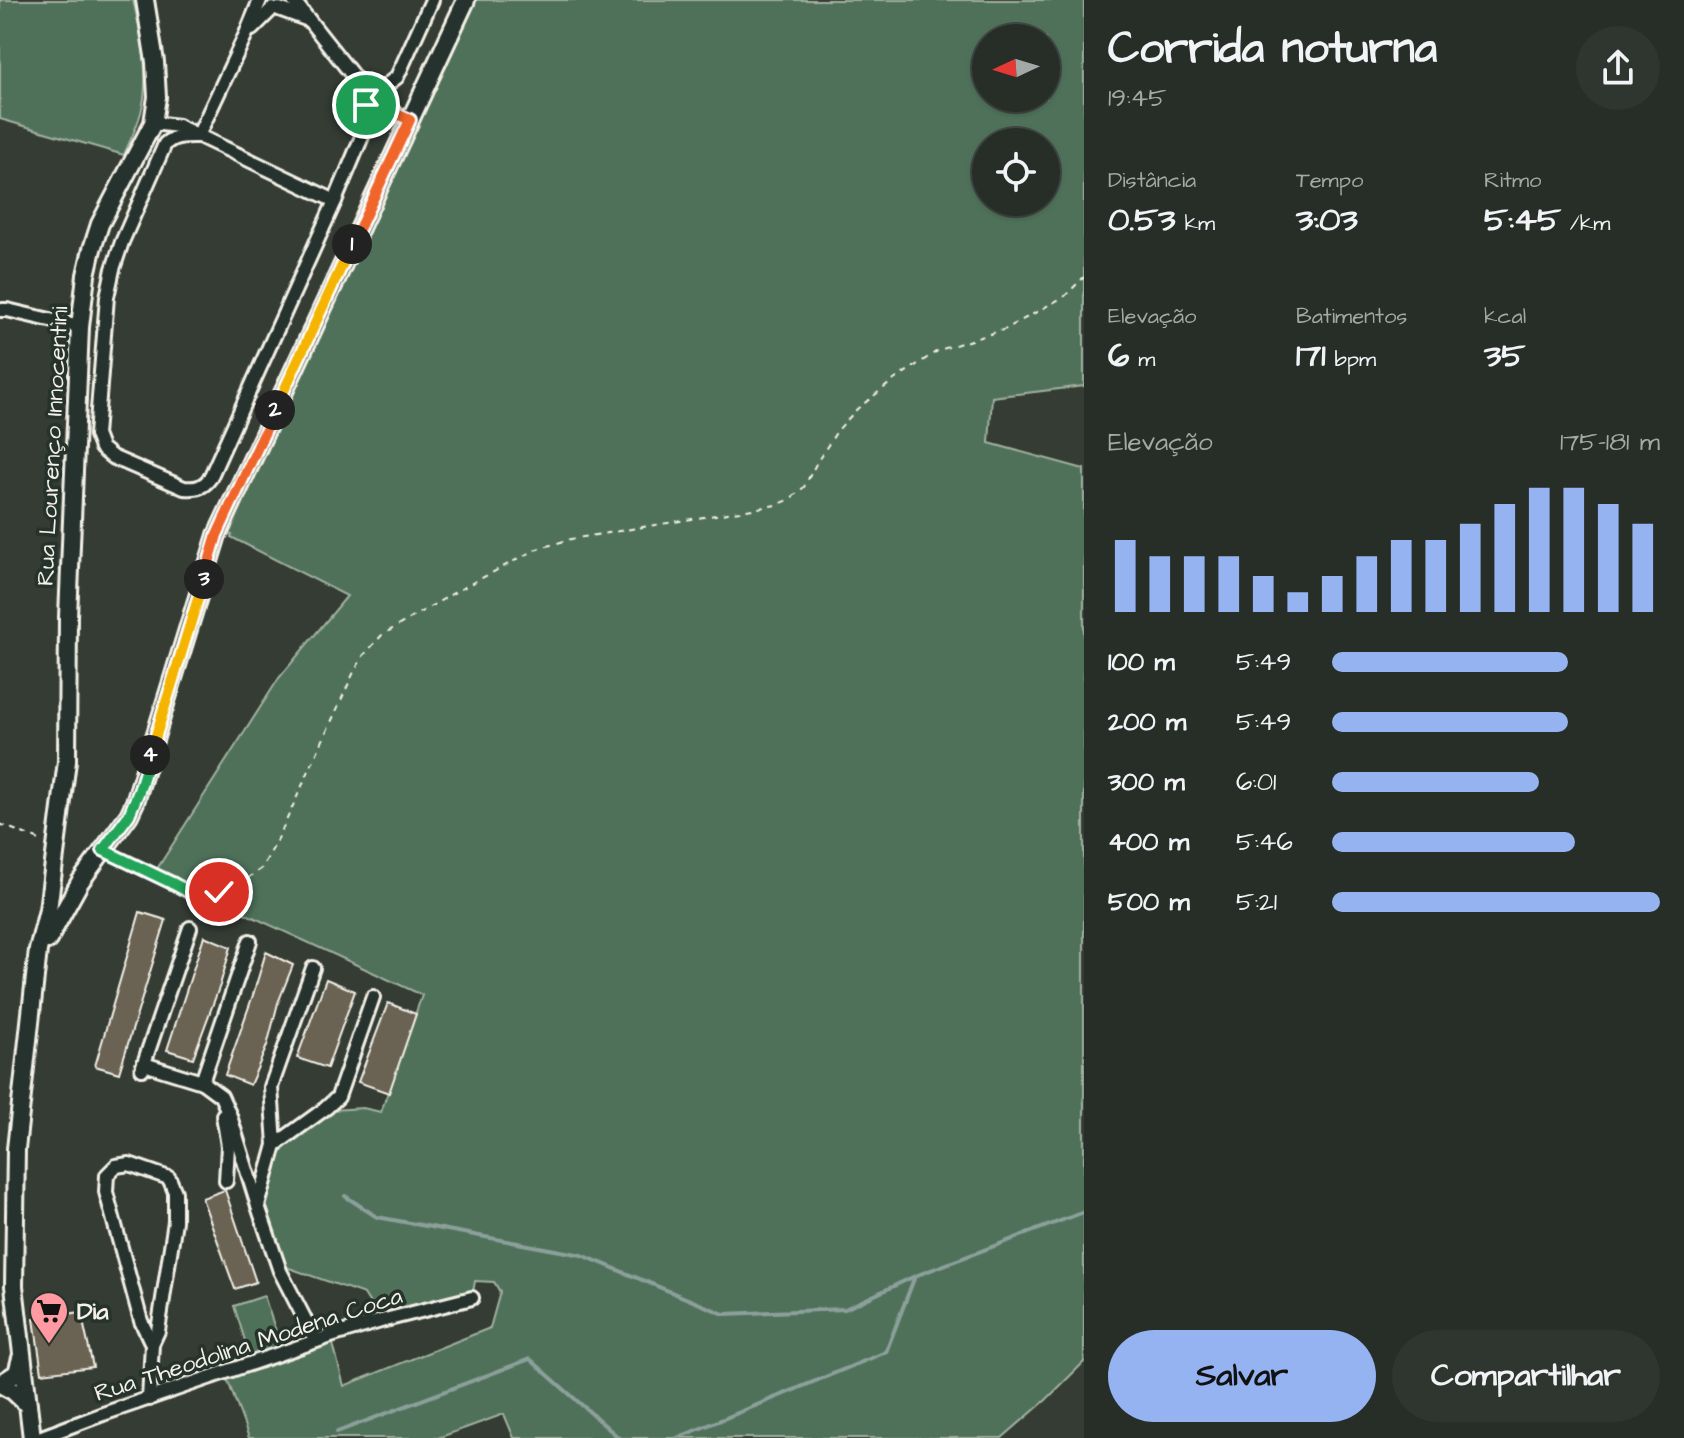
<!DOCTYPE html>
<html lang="pt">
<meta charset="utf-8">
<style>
:root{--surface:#272d27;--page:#2f352f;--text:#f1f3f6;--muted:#a4a8a7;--line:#434944;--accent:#95b2f1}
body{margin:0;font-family:"Architects Daughter",sans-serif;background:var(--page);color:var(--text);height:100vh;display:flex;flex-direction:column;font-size:30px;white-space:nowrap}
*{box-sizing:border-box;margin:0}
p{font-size:26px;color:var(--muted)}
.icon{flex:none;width:44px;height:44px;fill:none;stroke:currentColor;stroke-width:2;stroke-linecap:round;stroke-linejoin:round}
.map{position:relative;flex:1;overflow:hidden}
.panel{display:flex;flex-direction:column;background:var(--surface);width:600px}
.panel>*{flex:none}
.needle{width:52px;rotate:266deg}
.tools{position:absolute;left:972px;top:24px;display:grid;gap:16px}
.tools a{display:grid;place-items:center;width:88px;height:88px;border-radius:50%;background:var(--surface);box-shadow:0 2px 6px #0004,0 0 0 2px var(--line);font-size:40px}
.pin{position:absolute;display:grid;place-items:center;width:68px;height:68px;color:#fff;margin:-34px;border:4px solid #fff;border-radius:50%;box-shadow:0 2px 8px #0007}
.km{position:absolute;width:40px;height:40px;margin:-20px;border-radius:50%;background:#222;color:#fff;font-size:22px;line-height:40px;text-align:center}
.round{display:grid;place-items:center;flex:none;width:84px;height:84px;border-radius:42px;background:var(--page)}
.overview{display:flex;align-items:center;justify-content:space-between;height:136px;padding:0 24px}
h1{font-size:44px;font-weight:700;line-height:60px}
.figures{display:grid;grid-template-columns:repeat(3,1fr);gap:12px;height:136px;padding:8px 24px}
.figures div{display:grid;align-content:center}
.figures b{font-size:34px;font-weight:700}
.figures small{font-size:22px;font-weight:400}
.figures p{font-size:22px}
.chart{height:224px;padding:16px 24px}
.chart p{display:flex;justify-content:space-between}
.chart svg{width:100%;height:144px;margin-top:8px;stroke:var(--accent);stroke-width:6}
.primary-button{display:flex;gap:16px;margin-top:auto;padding:16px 24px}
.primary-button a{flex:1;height:92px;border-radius:48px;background:var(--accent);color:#111;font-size:32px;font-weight:700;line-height:92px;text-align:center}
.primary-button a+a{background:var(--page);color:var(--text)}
ul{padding:0 24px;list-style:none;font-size:26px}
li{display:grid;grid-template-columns:128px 96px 1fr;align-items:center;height:60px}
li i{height:20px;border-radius:10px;background:var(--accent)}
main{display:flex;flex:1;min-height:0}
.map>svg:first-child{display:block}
.green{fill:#50715a;stroke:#a2b1a1;stroke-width:2;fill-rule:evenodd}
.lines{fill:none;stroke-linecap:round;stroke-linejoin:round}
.stream{stroke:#8ca09b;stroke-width:4}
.building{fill:#6a6252;stroke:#f4f1e8;stroke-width:2}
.minor-casing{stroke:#f4f1e8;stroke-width:18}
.secondary-casing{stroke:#f4f1e8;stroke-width:22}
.path{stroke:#f4f1e8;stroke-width:2;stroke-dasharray:6 6;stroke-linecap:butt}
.minor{stroke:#26332d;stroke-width:12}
.secondary{stroke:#26332d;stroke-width:16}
.split-1-casing{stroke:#fff;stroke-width:16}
.split-2-casing{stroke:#fff;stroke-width:16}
.split-3-casing{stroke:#fff;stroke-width:16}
.split-4-casing{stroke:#fff;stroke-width:16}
.split-5-casing{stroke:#fff;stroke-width:16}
.split-6-casing{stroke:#fff;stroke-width:16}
.split-1{stroke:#f0652b;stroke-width:10}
.split-2{stroke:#f5b400;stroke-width:10}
.split-3{stroke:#f0652b;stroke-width:10}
.split-4{stroke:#f5b400;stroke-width:10}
.split-5{stroke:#22a559;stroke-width:10}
.split-6{stroke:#22a559;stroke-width:10}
.labels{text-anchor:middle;stroke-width:7;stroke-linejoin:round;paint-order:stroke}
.street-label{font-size:24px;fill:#f4f1e8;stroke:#26332d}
.poi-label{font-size:24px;font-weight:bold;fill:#f4f1e8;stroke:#26332d;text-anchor:start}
</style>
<main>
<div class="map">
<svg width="1084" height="1438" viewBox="0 0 1084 1438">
<rect width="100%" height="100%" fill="#343c34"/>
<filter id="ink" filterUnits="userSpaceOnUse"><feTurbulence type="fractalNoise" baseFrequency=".0125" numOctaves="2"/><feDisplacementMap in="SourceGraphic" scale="16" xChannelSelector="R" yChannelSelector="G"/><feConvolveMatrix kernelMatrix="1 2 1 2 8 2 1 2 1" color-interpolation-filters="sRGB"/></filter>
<g filter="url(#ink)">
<g class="green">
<path d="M0,0H133C142,37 152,82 139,119C135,131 129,143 124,155L0,119Z"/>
<path d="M476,0H1084V386L992,397L989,443L1084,469V1362L1046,1400L1002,1438H514L504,1414L438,1438H249L225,1373L331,1336L344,1386L490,1328L500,1292L494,1282L475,1281L472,1298L381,1321L364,1294L286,1267L266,1204L273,1166L287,1144L332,1110L363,1108L381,1112L422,995L155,872L279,678L347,596L231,537L232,535L229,534ZM986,38H1046V98H986ZM986,142H1046V202H986Z"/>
<polygon points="264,1296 281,1346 250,1356 234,1306"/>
</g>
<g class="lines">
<g class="stream">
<polyline points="345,1196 377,1217 582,1255 724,1314 845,1309 915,1276"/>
<polyline points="337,1432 530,1359 619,1438"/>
<polyline points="677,1438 886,1352 915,1276 1084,1212"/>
</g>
</g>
<g class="building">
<polygon points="140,912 166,920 119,1073 95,1066"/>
<polygon points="204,936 231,947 220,985 193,1058 167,1050"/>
<polygon points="266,952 293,965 278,1003 267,1046 250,1085 225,1075 253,995"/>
<polygon points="326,979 355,991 327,1068 297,1058"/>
<polygon points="388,1003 416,1014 389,1093 358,1082"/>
<polygon points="225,1190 256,1282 235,1289 202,1198"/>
<polygon points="81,1312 93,1367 42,1373 34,1319"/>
</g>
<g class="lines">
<defs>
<g id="minor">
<polyline points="293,0 365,91"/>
<polyline points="279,9 309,20"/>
<polyline points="252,29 272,9"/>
<circle cx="372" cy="98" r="9"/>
<polyline points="379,91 397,77 432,0"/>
<polyline points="377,105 410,120"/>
<polyline points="153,123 178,126 335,201"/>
<path d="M198,136C186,136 175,135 165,144L122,242L113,269L107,297L96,435L101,448L112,457L184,488C195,489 203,488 210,478L335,201L371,115L372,107"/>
<polyline points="198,136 246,34 260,0"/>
<polyline points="0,310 7,310 80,327"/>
<polyline points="144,1064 202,1082 250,941"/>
<polyline points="142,1069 190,928"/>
<polyline points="202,1082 221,1096 230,1116 258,1206"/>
<polyline points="223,1115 228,1146 226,1181"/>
<polyline points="275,1145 271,1087 313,968"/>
<polyline points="316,1341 280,1271 258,1206 275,1145 326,1108 338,1097 373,997"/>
<polyline points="149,1399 152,1344 158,1331 175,1221 175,1192 169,1178 129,1164 116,1166 107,1175 106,1192 141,1321 152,1344"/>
<polyline points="39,1438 103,1414 331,1336 381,1321 472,1298"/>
</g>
<g id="secondary">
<polyline points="48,940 80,882 129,815 135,802 217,535 466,0"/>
<polyline points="21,1358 17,1373 0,1384 13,1391 28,1405"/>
<polyline points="32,1438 14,1286 16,1149 38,950 48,910 67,761 68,617 80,327 86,275 92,249 100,224 153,123 157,97 155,62 145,0"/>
</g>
</defs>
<use href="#minor" class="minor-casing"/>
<use href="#secondary" class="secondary-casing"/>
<g class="path">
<polyline points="0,824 42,841"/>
<polyline points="115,856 191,893 219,892 239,884 261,869 276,843 353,674 363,656 382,635 457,591 537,549 571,539 776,505 789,500 804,487 817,462 837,431 857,409 894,380 939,350 1006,329 1065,296 1084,277"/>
</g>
<use href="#minor" class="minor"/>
<use href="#secondary" class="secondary"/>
</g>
</g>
<g class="lines" filter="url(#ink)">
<defs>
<polyline id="split-1" points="352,244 410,120 377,105 372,107 366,105"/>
<polyline id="split-2" points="275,410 352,244"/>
<polyline id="split-3" points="204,579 217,535 275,410"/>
<polyline id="split-4" points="150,755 204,579"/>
<polyline id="split-5" points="150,755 139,791 129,815 103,850 172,883"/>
<polyline id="split-6" points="172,883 191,893 219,892"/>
</defs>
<use href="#split-1" class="split-1-casing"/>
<use href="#split-2" class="split-2-casing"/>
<use href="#split-3" class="split-3-casing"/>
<use href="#split-4" class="split-4-casing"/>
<use href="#split-5" class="split-5-casing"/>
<use href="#split-6" class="split-6-casing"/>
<use href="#split-1" class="split-1"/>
<use href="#split-2" class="split-2"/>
<use href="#split-3" class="split-3"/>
<use href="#split-4" class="split-4"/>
<use href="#split-5" class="split-5"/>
<use href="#split-6" class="split-6"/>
</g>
<defs>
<symbol id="supermarket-pin" viewBox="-11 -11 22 30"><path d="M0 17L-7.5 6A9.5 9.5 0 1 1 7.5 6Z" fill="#ff9aa2" stroke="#26332d"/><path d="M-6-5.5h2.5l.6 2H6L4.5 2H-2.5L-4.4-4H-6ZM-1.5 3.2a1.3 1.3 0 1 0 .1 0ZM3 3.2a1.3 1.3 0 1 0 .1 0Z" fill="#111"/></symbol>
</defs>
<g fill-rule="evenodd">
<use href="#supermarket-pin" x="27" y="1289" width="44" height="60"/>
</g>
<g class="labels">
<g class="street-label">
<text transform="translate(52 446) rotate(-87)" y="8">Rua Lourenço Innocentini</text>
<text transform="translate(248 1344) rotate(-18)" y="8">Rua Theodolina Modena Coca</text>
</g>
<g class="poi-label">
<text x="77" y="1319">Dia</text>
</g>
</g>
</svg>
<div class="tools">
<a><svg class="needle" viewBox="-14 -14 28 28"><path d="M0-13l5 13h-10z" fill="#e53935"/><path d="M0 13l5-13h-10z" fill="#a4a8a7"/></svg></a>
<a><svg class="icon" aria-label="locate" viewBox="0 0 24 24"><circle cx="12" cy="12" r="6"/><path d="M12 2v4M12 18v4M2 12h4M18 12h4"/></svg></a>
</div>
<div class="pin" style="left:366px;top:105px;background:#1e9e55"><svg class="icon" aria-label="arrive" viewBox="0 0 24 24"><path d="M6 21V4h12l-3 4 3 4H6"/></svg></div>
<div class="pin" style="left:219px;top:892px;background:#d93025"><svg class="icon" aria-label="check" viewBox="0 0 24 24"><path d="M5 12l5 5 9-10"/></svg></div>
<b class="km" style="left:352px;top:244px">1</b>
<b class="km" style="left:275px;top:410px">2</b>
<b class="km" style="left:204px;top:579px">3</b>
<b class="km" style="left:150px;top:755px">4</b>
</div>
<section class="panel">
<div class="overview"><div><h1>Corrida noturna</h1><p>19:45</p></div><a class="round"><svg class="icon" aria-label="share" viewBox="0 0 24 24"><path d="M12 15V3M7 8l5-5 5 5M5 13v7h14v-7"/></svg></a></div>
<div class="figures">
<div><p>Distância</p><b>0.53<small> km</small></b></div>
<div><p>Tempo</p><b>3:03</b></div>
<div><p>Ritmo</p><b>5:45<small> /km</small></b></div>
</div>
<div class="figures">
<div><p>Elevação</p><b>6<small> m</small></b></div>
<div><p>Batimentos</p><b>171<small> bpm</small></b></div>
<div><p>kcal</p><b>35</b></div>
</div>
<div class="chart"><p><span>Elevação</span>175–181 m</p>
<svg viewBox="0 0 160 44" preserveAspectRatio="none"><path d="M5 44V22M15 44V27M25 44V27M35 44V27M45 44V33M55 44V38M65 44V33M75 44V27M85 44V22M95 44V22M105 44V17M115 44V11M125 44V6M135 44V6M145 44V11M155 44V17"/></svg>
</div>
<ul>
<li><b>100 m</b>5:49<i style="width:72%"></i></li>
<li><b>200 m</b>5:49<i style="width:72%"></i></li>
<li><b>300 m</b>6:01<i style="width:63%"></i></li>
<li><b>400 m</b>5:46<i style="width:74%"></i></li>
<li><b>500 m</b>5:21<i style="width:100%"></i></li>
</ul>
<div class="primary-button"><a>Salvar</a><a>Compartilhar</a></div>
</section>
</main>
